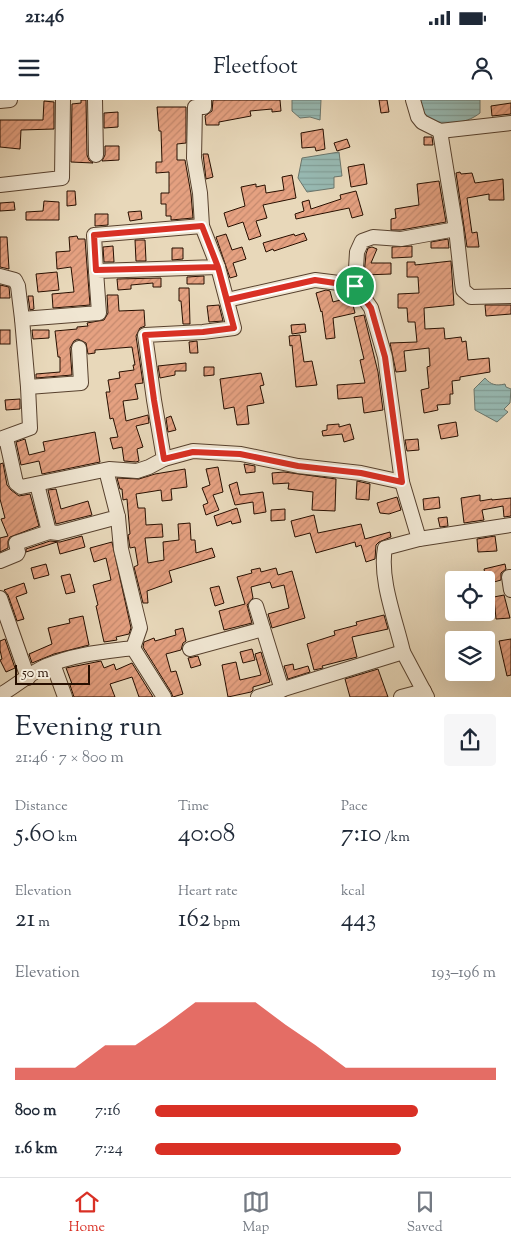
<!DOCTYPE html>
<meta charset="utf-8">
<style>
:root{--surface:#fff;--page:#f6f6f7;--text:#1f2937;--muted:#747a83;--line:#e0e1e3;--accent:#d93025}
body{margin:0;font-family:"Sorts Mill Goudy",serif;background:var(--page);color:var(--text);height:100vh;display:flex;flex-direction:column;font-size:19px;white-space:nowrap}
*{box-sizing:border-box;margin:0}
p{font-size:16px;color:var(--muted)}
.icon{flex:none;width:28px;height:28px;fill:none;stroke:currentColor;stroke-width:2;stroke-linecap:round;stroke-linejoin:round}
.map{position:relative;height:597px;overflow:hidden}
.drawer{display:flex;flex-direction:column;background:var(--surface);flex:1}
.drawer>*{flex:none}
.fabs{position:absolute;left:445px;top:471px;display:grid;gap:10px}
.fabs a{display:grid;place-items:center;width:50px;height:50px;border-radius:5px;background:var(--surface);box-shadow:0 5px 20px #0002;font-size:25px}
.scale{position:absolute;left:15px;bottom:12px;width:75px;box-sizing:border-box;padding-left:5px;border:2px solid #270f00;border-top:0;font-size:14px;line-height:18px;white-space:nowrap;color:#270f00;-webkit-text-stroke:4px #f0e6d2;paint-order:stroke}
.pin{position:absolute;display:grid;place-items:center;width:42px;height:42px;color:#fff;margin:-21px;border:2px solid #fff;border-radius:50%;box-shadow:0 1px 5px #0007}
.round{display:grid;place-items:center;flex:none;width:52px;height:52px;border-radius:5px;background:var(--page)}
.summary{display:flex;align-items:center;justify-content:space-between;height:85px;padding:0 15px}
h1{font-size:28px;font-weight:600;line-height:38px}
.stats{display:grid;grid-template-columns:repeat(3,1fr);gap:8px;height:85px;padding:5px 15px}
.stats div{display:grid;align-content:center}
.stats b{font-size:25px;font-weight:600}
.stats small{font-size:14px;font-weight:400}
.stats p{font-size:14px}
.chart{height:140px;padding:10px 15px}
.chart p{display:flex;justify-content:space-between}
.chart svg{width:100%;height:90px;margin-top:5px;fill:var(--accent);opacity:.7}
ul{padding:0 15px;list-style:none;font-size:16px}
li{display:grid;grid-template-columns:80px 60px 1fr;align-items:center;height:38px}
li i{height:12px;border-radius:6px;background:var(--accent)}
.status{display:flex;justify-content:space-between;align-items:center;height:35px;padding:0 25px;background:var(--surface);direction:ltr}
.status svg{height:14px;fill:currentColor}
header{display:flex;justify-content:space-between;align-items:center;height:65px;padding:0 15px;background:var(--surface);font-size:22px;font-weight:600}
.menu{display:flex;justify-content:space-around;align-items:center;height:70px;border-top:1px solid var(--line);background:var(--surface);font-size:14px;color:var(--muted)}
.menu a{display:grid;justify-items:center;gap:2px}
.menu .on{color:var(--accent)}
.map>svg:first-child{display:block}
.water{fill:url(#water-rules);stroke:#6a756b}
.building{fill:url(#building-hatch);stroke:#270f00}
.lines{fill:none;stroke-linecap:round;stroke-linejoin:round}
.minor-casing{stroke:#57412e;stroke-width:16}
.minor{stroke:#f0e6d2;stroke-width:14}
.route-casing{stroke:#fff;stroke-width:10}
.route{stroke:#d93025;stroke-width:6}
</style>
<div class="status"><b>21:46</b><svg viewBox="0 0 49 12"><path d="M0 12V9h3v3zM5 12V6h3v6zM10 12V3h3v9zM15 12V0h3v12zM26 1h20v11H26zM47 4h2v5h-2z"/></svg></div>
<header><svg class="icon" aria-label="menu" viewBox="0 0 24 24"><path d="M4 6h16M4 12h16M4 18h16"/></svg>Fleetfoot<svg class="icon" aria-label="person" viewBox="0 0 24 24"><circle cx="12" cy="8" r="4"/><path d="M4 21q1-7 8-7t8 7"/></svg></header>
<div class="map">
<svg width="511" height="597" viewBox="0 0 511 597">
<defs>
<pattern id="water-rules" width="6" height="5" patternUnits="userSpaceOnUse" patternTransform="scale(1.25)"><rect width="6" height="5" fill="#97b9b2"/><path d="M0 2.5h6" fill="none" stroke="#829e97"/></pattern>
<pattern id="building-hatch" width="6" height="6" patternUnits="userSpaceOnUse" patternTransform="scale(1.25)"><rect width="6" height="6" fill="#e5a181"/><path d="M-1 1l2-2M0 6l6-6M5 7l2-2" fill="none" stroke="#c4896e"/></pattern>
</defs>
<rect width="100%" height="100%" fill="#e8d8ba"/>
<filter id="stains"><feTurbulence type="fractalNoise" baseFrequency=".004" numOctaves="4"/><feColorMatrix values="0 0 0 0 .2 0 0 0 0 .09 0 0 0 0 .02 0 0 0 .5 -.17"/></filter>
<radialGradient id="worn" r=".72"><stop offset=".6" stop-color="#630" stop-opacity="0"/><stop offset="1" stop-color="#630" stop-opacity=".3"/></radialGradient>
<g class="water">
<polygon points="292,0 321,0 320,20 310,17 300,18 292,11"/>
<path d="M417,0H480V13C465,25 442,26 424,19Z"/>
<polygon points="339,52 342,76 334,77 334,88 307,92 298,78 302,58"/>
<path d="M485,278C491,285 496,286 505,284L506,287L511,289L510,303L504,309L508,312L497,322L475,310L474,289Z"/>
</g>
<g class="building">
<polygon points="81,0 86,0 87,55 89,60 93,63 71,62 72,4 81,3"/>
<polygon points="213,0 280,0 281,11 272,12 272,9 250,11 251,16 219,22 219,25 206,25 205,16 212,11"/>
<polygon points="379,0 387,0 389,12 381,13"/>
<polygon points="44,1 54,2 54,29 21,30 20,49 0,47 0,20 43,20"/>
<polygon points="511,3 511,14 492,16 491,6"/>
<polygon points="157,7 186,7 186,43 177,44 177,60 185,60 191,94 193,118 171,120 171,116 166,116 166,104 161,104 161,93 169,93 169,72 156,73 156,62 162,62 161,31 159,31"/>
<polygon points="118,12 118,27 104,28 104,13"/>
<polygon points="323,29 325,49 316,51 315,47 302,48 301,33"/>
<polygon points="424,37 432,37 433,45 424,45"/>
<polygon points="347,39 350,47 337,51 334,43"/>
<polygon points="105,46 119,46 119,60 102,61 105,55"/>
<polygon points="203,54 208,54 213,77 206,79"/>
<polygon points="364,64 367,84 351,87 348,67"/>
<polygon points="460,72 461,74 472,73 475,83 503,79 504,100 489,100 489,94 467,98 472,133 477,132 479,147 467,147 456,73"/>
<polygon points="292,75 296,98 263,105 267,118 256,121 261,136 249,140 243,122 228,127 224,113 245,106 241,87 256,84 256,87 265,85 266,93 284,90 282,77"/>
<polygon points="439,81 446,122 401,130 391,130 391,119 396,118 395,109 419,105 417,84"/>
<polygon points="67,91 75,91 76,105 67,106"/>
<polygon points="356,91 363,115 352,118 349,108 296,119 295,114 304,111 302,102 309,100 311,109 341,99 340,95"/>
<polygon points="44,101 59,102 59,120 26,120 26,112 43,111"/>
<polygon points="14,102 15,110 0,111 0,103"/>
<polygon points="141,111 142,119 130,121 128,112"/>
<polygon points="95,114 108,114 108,125 95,126"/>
<polygon points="304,133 307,140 274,151 273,149 266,152 263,143 294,134 295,136"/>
<polygon points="226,134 232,150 242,147 246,159 233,163 237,176 230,178 216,137"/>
<polygon points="77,136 78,139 85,139 90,205 53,208 52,194 74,192 71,167 57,169 56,152 70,151 69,137"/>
<polygon points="0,137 7,137 9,169 0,167"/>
<polygon points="448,139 449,148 431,148 431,142"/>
<polygon points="135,140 145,140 146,161 136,161"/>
<polygon points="113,146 114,162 104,162 103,147"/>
<polygon points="412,146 412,157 392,158 392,147"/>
<polygon points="372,147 377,149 371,163 391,163 391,174 364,175 366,154 368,148"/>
<polygon points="172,148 183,148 183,159 172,160"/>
<polygon points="451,161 454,205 424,208 425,229 444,228 445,239 461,237 462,242 466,241 468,260 489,258 490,272 460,277 460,280 452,281 453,294 450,294 450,304 437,305 438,310 424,313 421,290 429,288 427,267 430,266 429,248 404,251 406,271 396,272 390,243 417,242 415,222 408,222 407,208 398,208 398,194 419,193 418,177 407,177 407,162 415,162 415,165"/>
<polygon points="57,172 59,190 38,192 36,174"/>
<polygon points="204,176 204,184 187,184 187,177"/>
<polygon points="161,178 161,187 153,187 153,183 131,185 131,189 118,190 117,179"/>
<polygon points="0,185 9,187 10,198 0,198"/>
<polygon points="179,188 189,188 190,224 183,224 181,201 179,201"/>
<polygon points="326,190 330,191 333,202 351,197 355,213 333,218 335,238 326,239 322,211 321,212 316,193"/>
<polygon points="107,195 118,195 119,211 144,210 145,226 140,228 136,236 143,283 135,284 138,299 123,301 126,321 148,315 149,323 136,326 143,347 137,349 139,361 136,362 124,361 122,347 113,349 110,338 118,337 113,318 110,319 106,292 110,292 108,280 120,278 119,272 134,270 133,265 135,265 132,247 95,250 95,253 88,254 86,243 78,239 74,241 70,248 72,275 36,278 36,274 60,272 60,257 58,257 55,231 77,229 77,227 88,226 87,223 104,220 108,213"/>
<polygon points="28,196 33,196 34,209 30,210"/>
<polygon points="219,205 223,221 209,222 207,206"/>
<polygon points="485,205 511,205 511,214 486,216"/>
<polygon points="364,215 378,272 383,310 364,313 362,297 338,299 337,285 365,283 360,260 364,259 354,217"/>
<polygon points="305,224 306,232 292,234 291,225"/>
<rect x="0" y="230" width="10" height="14"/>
<polygon points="32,230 49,230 49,238 33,239"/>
<polygon points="300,235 304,262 312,261 317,285 296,287 292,245 290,246 289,236"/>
<polygon points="197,241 198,253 190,253 189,242"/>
<polygon points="186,263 186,271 175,271 175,275 160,278 158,266"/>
<polygon points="204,267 214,267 214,275 204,276"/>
<polygon points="261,273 264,285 260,286 264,303 247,306 249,324 237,325 234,307 224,309 220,279"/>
<polygon points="20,299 20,309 6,310 5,300"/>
<polygon points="171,316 176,330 168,332 166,318"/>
<polygon points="456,322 458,336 441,339 438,325"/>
<polygon points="339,324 339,327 350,324 354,339 344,342 342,334 323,336 322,331 327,330 327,325"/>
<polygon points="95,332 100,362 42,374 39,361 21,365 16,342 25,339 29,355 45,351 43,342"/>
<polygon points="418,339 419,350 407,351 405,340"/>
<polygon points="3,363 7,385 11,390 19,396 30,394 39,426 10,437 8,441 8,448 0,452 0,438 8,436 1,419 5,418 0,399 0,364"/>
<polygon points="244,364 255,366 255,372 246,373"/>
<polygon points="218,367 223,392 213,395 219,410 206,415 203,405 208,403 202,388 210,385 206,369"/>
<polygon points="185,369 187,387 171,389 172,400 162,401 161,390 136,394 138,408 145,408 146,425 162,424 163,437 145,438 148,463 164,460 163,442 179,440 178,424 190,423 191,440 195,440 196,453 212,448 215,457 169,471 172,482 147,491 148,503 143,503 134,467 138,465 135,447 130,448 128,435 130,434 127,399 123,400 122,389 120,389 117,378 139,379 155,374"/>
<polygon points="272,373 284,372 336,379 335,411 312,410 313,392 288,389 289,383 273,384"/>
<polygon points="357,381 370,384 369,400 356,399"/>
<polygon points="237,382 240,395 263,392 266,412 254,414 253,402 235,405 229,385"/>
<polygon points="56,389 61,409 88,401 92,415 56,424 48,390"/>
<polygon points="480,395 480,401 492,399 492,400 511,398 511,416 504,417 503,406 482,410 484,420 464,423 461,398"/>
<polygon points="397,397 401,410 389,414 380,413 377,403"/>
<polygon points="439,397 440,408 424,410 423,399"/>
<polygon points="237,408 241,422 232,424 231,421 217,426 214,416"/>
<polygon points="285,409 285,420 271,421 271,410"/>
<polygon points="314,415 318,433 361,424 365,439 390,432 391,437 379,442 376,445 375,459 366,462 361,445 356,447 355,442 316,453 310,433 295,437 291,421"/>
<polygon points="447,417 448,426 440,427 438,418"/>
<polygon points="82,436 85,447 60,454 57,442 26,452 26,449 50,441 60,442"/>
<polygon points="495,436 497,451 478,452 477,439"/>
<polygon points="112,442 131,528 129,534 116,537 117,540 104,542 96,506 98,505 93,485 111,480 106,458 94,462 90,448"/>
<polygon points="46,464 49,475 34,479 31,468"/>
<polygon points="505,464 506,469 501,473 501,480 487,484 484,469"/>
<polygon points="260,468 261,472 276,468 278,475 292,471 305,518 272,528 268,514 289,508 284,485 272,488 270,482 251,487 253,498 247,505 252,523 224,530 219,511 245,504 237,477 252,473 251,470"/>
<polygon points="70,474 75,492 66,494 61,476"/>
<polygon points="24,483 27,493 16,497 24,519 17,521 8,495 4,490"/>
<polygon points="219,486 224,503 215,506 210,488"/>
<polygon points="504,495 510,518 496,519 494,497"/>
<polygon points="384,515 388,529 352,537 357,557 322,566 323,568 314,570 307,544 335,535 334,531 357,525 356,522"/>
<polygon points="83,516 89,545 54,554 32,563 29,554 52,544 48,528 70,523 69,519"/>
<polygon points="183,528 186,541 183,543 181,550 166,554 171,572 176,571 183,594 173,597 171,592 143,547 144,542 154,538 155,541 176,535 175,530"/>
<polygon points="5,539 15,568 6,572 0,560 2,559 0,550 0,541"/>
<polygon points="511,539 511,575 507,576 499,541"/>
<polygon points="252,549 255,560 243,563 240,552"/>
<polygon points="261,552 270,582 253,587 253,590 251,592 228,597 222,565 236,562 240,580 261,575 255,554"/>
<polygon points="198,556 201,565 191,568 188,558"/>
<polygon points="101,561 104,568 114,564 116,570 132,563 153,597 139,597 132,577 110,584 115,597 74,597 70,585 72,584 66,568"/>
<polygon points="293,564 294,570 308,566 310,572 288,579 284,566"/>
<polygon points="378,569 388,597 350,597 345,579"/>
</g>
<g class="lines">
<defs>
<g id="minor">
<polyline points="95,0 96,55"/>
<polyline points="413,0 418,17 422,22 440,31 511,23"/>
<polyline points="0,1 10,0"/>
<polyline points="440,31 456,129 462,183 463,190 471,197 511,196"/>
<polyline points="0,85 62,78 63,0"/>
<polyline points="96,171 94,135 202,126"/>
<polyline points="0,176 15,180 18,186 22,219"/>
<polyline points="227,200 315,180 355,185"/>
<polyline points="28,287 22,219 99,213 96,171 218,167 202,126 200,93 194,58 195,7 204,7 204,0"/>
<polyline points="6,338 16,383 21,387 109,369 137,371 149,367 164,359 154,300 145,235 203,232 234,228 218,167"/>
<polyline points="0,339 30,328 28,287 81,283 79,248"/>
<polyline points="164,359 193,351 241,354 298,366 361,373 402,382"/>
<polyline points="118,417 121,449 140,528 133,548"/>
<polyline points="49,432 58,433 118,417 106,370"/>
<polyline points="419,439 511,425"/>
<polyline points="0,461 17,454 18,452 16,443 49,432 37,384"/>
<polyline points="511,477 509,477 511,490"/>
<polyline points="0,498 28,578"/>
<polyline points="256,506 282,590"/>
<polyline points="190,549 263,529"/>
<path d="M403,552C396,521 379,479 385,448L419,439L402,382L385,257L371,208L355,185L357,152L362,141L373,137L401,139L456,129"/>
<polyline points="53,564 65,597"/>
<path d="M0,595C16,586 30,573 46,566C75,554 102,552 133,548L164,597"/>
<polyline points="258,597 403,552 427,597"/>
<polyline points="401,597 424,591"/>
</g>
</defs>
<use href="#minor" class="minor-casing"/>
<use href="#minor" class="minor"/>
</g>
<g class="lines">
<defs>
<polyline id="route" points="355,186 315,180 227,200 218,167 96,170 94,135 202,126 218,167 234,228 203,232 145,235 154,300 164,359 193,352 240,354 298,366 361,373 402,382 385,257 371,208 355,186"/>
</defs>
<use href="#route" class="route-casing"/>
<use href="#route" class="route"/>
</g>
<rect width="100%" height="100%" filter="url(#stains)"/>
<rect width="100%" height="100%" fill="url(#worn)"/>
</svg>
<div class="fabs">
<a><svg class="icon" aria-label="locate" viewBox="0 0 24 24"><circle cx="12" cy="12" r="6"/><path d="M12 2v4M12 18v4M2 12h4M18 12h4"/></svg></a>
<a><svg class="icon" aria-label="layers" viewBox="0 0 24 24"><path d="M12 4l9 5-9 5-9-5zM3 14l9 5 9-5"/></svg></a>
</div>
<div class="scale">50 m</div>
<div class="pin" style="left:355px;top:186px;background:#1e9e55"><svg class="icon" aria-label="arrive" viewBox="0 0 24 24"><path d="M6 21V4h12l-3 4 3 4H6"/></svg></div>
</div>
<section class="drawer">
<div class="summary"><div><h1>Evening run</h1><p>21:46 · 7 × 800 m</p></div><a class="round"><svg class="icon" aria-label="share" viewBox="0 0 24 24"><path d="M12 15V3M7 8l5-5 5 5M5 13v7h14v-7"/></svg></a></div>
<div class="stats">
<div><p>Distance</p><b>5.60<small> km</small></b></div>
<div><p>Time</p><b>40:08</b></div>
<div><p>Pace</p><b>7:10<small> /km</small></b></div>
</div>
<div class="stats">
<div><p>Elevation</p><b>21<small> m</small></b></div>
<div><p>Heart rate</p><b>162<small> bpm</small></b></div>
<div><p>kcal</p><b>443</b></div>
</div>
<div class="chart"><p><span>Elevation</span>193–196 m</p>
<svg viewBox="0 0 160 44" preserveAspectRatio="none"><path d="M0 44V38L10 38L20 38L30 27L40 27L50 17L60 6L70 6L80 6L90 17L100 27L110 38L120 38L130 38L140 38L150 38L160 38V44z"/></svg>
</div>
<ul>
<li><b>800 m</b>7:16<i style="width:77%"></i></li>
<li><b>1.6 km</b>7:24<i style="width:72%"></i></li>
</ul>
</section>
<nav class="menu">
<a class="on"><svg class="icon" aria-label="home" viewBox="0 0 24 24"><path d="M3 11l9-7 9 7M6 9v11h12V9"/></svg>Home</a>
<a><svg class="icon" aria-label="map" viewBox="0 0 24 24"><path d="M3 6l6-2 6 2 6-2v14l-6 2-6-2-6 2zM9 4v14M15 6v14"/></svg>Map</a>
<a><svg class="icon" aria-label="saved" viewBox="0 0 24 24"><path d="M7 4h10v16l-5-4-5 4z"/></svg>Saved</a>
</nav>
